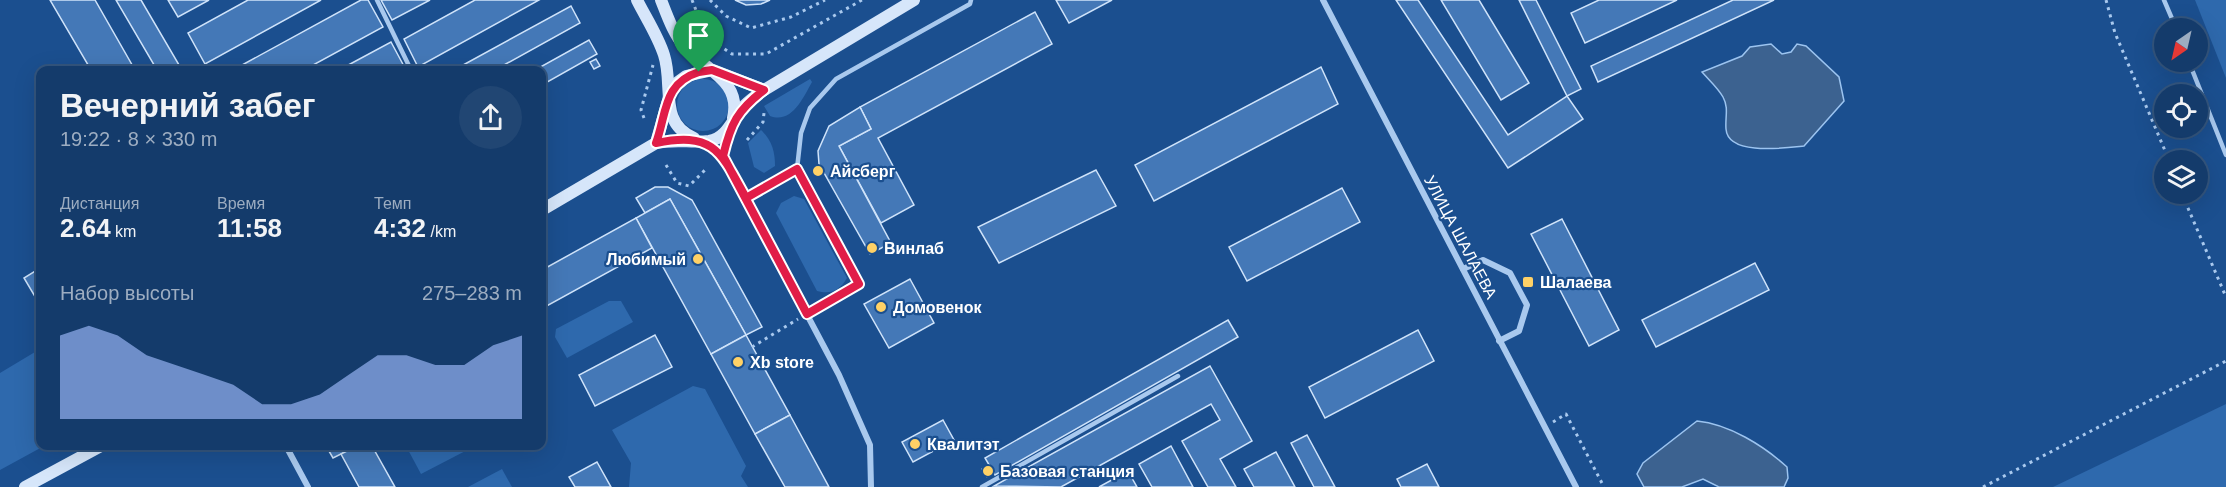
<!DOCTYPE html>
<html lang="ru">
<meta charset="utf-8">
<style>
:root{--surface:#143b6b;--page:#214673;--text:#f1f3f6;--muted:#9dadc1;--line:#33557e;--accent:#95b2f1}
body{margin:0;font-family:Helvetica,sans-serif;background:var(--page);color:var(--text);height:100vh;display:flex;flex-direction:column;font-size:22px;white-space:nowrap}
*{box-sizing:border-box;margin:0}
p{font-size:20px;color:var(--muted)}
.icon{flex:none;width:33px;height:33px;fill:none;stroke:currentColor;stroke-width:2;stroke-linecap:round;stroke-linejoin:round}
.map{position:relative;flex:1;overflow:hidden}
.details{position:absolute;left:36px;top:66px;width:510px;height:384px;display:flex;flex-direction:column;background:var(--surface);border-radius:12px;box-shadow:0 6px 24px #0002,0 0 0 2px var(--line)}
.details>*{flex:none}
.needle{width:39px;rotate:214deg}
.buttons{position:absolute;left:2154px;top:18px;display:grid;gap:12px}
.buttons a{display:grid;place-items:center;width:54px;height:54px;border-radius:50%;background:var(--surface);box-shadow:0 6px 24px #0002,0 0 0 2px var(--line);font-size:30px}
.pin{position:absolute;display:grid;place-items:center;width:51px;height:51px;color:#fff;margin:-62px -26px;border-radius:50% 50% 50% 0;rotate:-45deg;box-shadow:0 0 6px #0007}
.pin .icon{rotate:45deg}
.round{display:grid;place-items:center;flex:none;width:63px;height:63px;border-radius:32px;background:var(--page)}
.overview{display:flex;align-items:center;justify-content:space-between;height:102px;padding:0 24px}
h1{font-size:33px;font-weight:600;line-height:45px}
.stats{display:grid;grid-template-columns:repeat(3,1fr);gap:9px;height:102px;padding:6px 24px}
.stats div{display:grid;align-content:center}
.stats b{font-size:26px;font-weight:600}
.stats small{font-size:16px;font-weight:400}
.stats p{font-size:16px}
.chart{height:168px;padding:12px 24px}
.chart p{display:flex;justify-content:space-between}
.chart svg{width:100%;height:108px;margin-top:6px;fill:var(--accent);opacity:.7}
.map>svg:first-child{display:block}
.green{fill:#2e69ad}
.water{fill:#3c6290;stroke:#9cc4f0;stroke-width:1.5}
.building{fill:#4478b7;stroke:#cfe3fa;stroke-width:1.5}
.lines{fill:none;stroke-linecap:round;stroke-linejoin:round}
.path{stroke:#a9c9ee;stroke-width:3;stroke-dasharray:3 4.5;stroke-linecap:butt}
.lane{stroke:#a9c9ee;stroke-width:4.5}
.street{stroke:#a9c9ee;stroke-width:6}
.secondary{stroke:#d6e6fa;stroke-width:12}
.route-casing{stroke:#fff;stroke-width:12}
.route{stroke:#e11d48;stroke-width:8}
.poi-dot{fill:#ffd166;stroke:#1b4f8f;stroke-width:2}
.labels{text-anchor:middle;stroke-width:4.5;stroke-linejoin:round;paint-order:stroke}
.poi-label{font-size:16px;font-weight:bold;fill:#fff;stroke:#1b4f8f;text-anchor:start}
.street-label{font-size:16px;fill:#fff;stroke:#1b4f8f}
</style>
<div class="map">
<svg width="2226" height="487" viewBox="0 0 2226 487">
<rect width="100%" height="100%" fill="#1b4f8f"/>
<g class="green">
<polygon points="2195,0 2226,0 2226,78"/>
<circle cx="703" cy="105" r="26"/>
<path d="M810,79L812,82C803,98 792,124 770,116L764,106Z"/>
<path d="M761,130C772,140 775,152 775,166L764,173L754,167L748,143Z"/>
<path d="M794,196L804,199L847,278C840,290 831,295 817,291L776,213L781,203Z"/>
<polygon points="609,301 621,301 633,322 567,358 555,337 556,329"/>
<polygon points="40,349 40,446 44,446 0,470 0,373"/>
<polygon points="693,386 705,389 746,466 741,476 748,487 629,487 631,463 612,430"/>
<polygon points="2226,404 2226,487 2053,487"/>
<polygon points="406,446 475,446 421,474"/>
<polygon points="502,469 512,487 468,487"/>
</g>
<g class="water">
<path d="M1771,44L1782,54L1791,52L1797,44L1806,46L1839,77L1844,101L1804,146C1784,148 1728,156 1726,129C1725,117 1729,108 1723,97C1718,88 1709,80 1702,72L1742,56L1750,47Z"/>
<path d="M1697,421C1729,424 1764,446 1787,467L1788,478L1784,487H1719L1703,479L1682,487H1644L1637,474L1643,463Z"/>
</g>
<g class="building">
<polygon points="50,0 95,0 135,70 91,70"/>
<polygon points="116,0 141,0 182,70 157,70"/>
<polygon points="168,0 209,0 178,17"/>
<polygon points="248,0 321,0 205,64 188,33"/>
<polygon points="361,0 368,0 383,27 304,70 233,70"/>
<polygon points="381,0 430,0 392,20"/>
<polygon points="475,0 539,0 418,67 404,39"/>
<polygon points="735,0 770,0 761,4 746,5"/>
<polygon points="1056,0 1112,0 1069,23"/>
<polygon points="1396,0 1418,0 1508,135 1567,96 1583,119 1508,168"/>
<polygon points="1441,0 1479,0 1529,83 1501,100"/>
<polygon points="1519,0 1536,0 1581,89 1567,96"/>
<polygon points="1599,0 1677,0 1585,43 1571,13"/>
<polygon points="1733,0 1774,0 1598,82 1591,66"/>
<polygon points="571,6 580,23 495,70 454,70"/>
<polygon points="1035,12 1052,44 878,138 914,205 881,223 839,146 871,129 860,107"/>
<polygon points="589,40 597,54 542,85 542,70 535,70"/>
<polygon points="391,42 406,70 339,70"/>
<polygon points="596,59 600,66 594,69 590,62"/>
<polygon points="1321,67 1338,104 1154,201 1135,165"/>
<polygon points="860,107 871,129 839,146 891,243 870,254 819,164 818,151 829,126"/>
<polygon points="1096,170 1116,206 999,263 978,227"/>
<polygon points="655,187 668,187 692,200 762,327 746,335 670,199 645,213 636,198"/>
<polygon points="1342,188 1360,222 1247,281 1229,247"/>
<polygon points="670,199 746,335 711,354 636,218"/>
<polygon points="636,218 652,248 543,308 542,270"/>
<polygon points="1562,219 1619,330 1589,346 1531,234"/>
<polygon points="1755,263 1769,290 1656,347 1642,320"/>
<polygon points="40,268 40,305 24,278"/>
<polygon points="910,279 934,323 889,348 864,304"/>
<polygon points="1228,320 1238,337 995,475 985,458"/>
<polygon points="1418,330 1434,361 1325,418 1309,387"/>
<polygon points="655,335 672,367 595,406 579,375"/>
<polygon points="746,335 790,415 755,434 711,354"/>
<polygon points="1210,366 1252,441 1220,459 1236,487 1208,487 1182,441 1220,420 1211,404 1061,487 994,486"/>
<polygon points="790,415 829,487 785,487 755,434"/>
<polygon points="943,420 954,440 913,462 902,442"/>
<polygon points="1307,435 1335,487 1314,487 1291,443"/>
<polygon points="326,446 357,446 333,458"/>
<polygon points="357,446 372,446 395,487 359,487 341,454"/>
<polygon points="1171,446 1193,487 1152,487 1139,464"/>
<polygon points="1276,452 1295,487 1254,487 1244,469"/>
<polygon points="597,462 611,487 575,487 569,477"/>
<polygon points="1427,464 1439,487 1401,487 1397,479"/>
<polygon points="989,465 993,473 987,477 982,469"/>
<polygon points="1128,471 1137,487 1099,487"/>
</g>
<g class="lines">
<g class="path">
<polyline points="692,0 701,23 720,46 732,54 766,54 862,0"/>
<polyline points="710,0 726,16 751,28 791,17 825,0"/>
<polyline points="2106,0 2115,33 2169,160"/>
<polyline points="699,37 707,33"/>
<polyline points="644,118 641,110 653,65"/>
<polyline points="747,140 763,122 764,113"/>
<polyline points="666,165 677,183 689,186 707,168"/>
<polyline points="2182,194 2226,297"/>
<polyline points="752,347 798,319"/>
<polyline points="1553,422 1566,414 1604,487"/>
<polyline points="1983,487 2226,361"/>
</g>
<g class="lane">
<polyline points="377,0 411,70"/>
<polyline points="2164,0 2176,28"/>
<polyline points="2189,62 2226,155"/>
<polyline points="746,198 797,169"/>
<polyline points="807,314 859,284 797,169 801,133 810,108 836,79 970,4 971,0"/>
<polyline points="982,487 1178,376"/>
</g>
<g class="street">
<polyline points="1323,0 1576,487"/>
<polyline points="704,142 723,156 839,375 870,445 871,487"/>
<polyline points="723,156 729,130"/>
<polyline points="1463,269 1483,260 1510,273 1527,305 1519,331 1499,341"/>
<polyline points="286,446 308,487"/>
</g>
<g class="secondary">
<path d="M637,0C646,18 658,36 664,55C674,85 658,123 694,138"/>
<path d="M661,0C667,15 673,33 684,46C704,70 742,80 733,118"/>
<polyline points="656,143 669,97 675,84 686,76 713,70 764,90"/>
<path d="M542,210L656,143C675,139 691,143 709,141C728,138 733,117 745,105C751,99 757,95 764,90L914,0"/>
<polyline points="25,487 101,446"/>
</g>
</g>
<g class="lines">
<defs>
<path id="route" d="M699,72C663,83 667,113 656,143C714,131 721,152 746,198L797,169L859,284L807,314L723,156C731,123 737,111 764,90L712,70L699,72"/>
</defs>
<use href="#route" class="route-casing"/>
<use href="#route" class="route"/>
</g>
<g class="poi-dot">
<circle cx="818" cy="171" r="6"/>
<circle cx="872" cy="248" r="6"/>
<circle cx="698" cy="259" r="6"/>
<rect x="1522" y="276" width="12" height="12" rx="3"/>
<circle cx="881" cy="307" r="6"/>
<circle cx="738" cy="362" r="6"/>
<circle cx="915" cy="444" r="6"/>
<circle cx="988" cy="471" r="6"/>
</g>
<g class="labels">
<g class="poi-label">
<text x="830" y="177">Айсберг</text>
<text x="884" y="254">Винлаб</text>
<text x="686" y="265" text-anchor="end">Любимый</text>
<text x="1540" y="288">Шалаева</text>
<text x="893" y="313">Домовенок</text>
<text x="750" y="368">Xb store</text>
<text x="927" y="450">Квалитэт</text>
<text x="1000" y="477">Базовая станция</text>
</g>
<g class="street-label">
<text transform="translate(1461 237) rotate(62)" y="6">УЛИЦА ШАЛАЕВА</text>
</g>
</g>
</svg>
<div class="buttons">
<a><svg class="needle" viewBox="-14 -14 28 28"><path d="M0-13l5 13h-10z" fill="#e53935"/><path d="M0 13l5-13h-10z" fill="#9dadc1"/></svg></a>
<a><svg class="icon" aria-label="locate" viewBox="0 0 24 24"><circle cx="12" cy="12" r="6"/><path d="M12 2v4M12 18v4M2 12h4M18 12h4"/></svg></a>
<a><svg class="icon" aria-label="layers" viewBox="0 0 24 24"><path d="M12 4l9 5-9 5-9-5zM3 14l9 5 9-5"/></svg></a>
</div>
<div class="pin" style="left:699px;top:72px;background:#1e9e55"><svg class="icon" aria-label="arrive" viewBox="0 0 24 24"><path d="M6 21V4h12l-3 4 3 4H6"/></svg></div>
<section class="details">
<div class="overview"><div><h1>Вечерний забег</h1><p>19:22 · 8 × 330 m</p></div><a class="round"><svg class="icon" aria-label="share" viewBox="0 0 24 24"><path d="M12 15V3M7 8l5-5 5 5M5 13v7h14v-7"/></svg></a></div>
<div class="stats">
<div><p>Дистанция</p><b>2.64<small> km</small></b></div>
<div><p>Время</p><b>11:58</b></div>
<div><p>Темп</p><b>4:32<small> /km</small></b></div>
</div>
<div class="chart"><p><span>Набор высоты</span>275–283 m</p>
<svg viewBox="0 0 160 44" preserveAspectRatio="none"><path d="M0 44V10L10 6L20 10L30 18L40 22L50 26L60 30L70 38L80 38L90 34L100 26L110 18L120 18L130 22L140 22L150 14L160 10V44z"/></svg>
</div>
</section>
</div>
